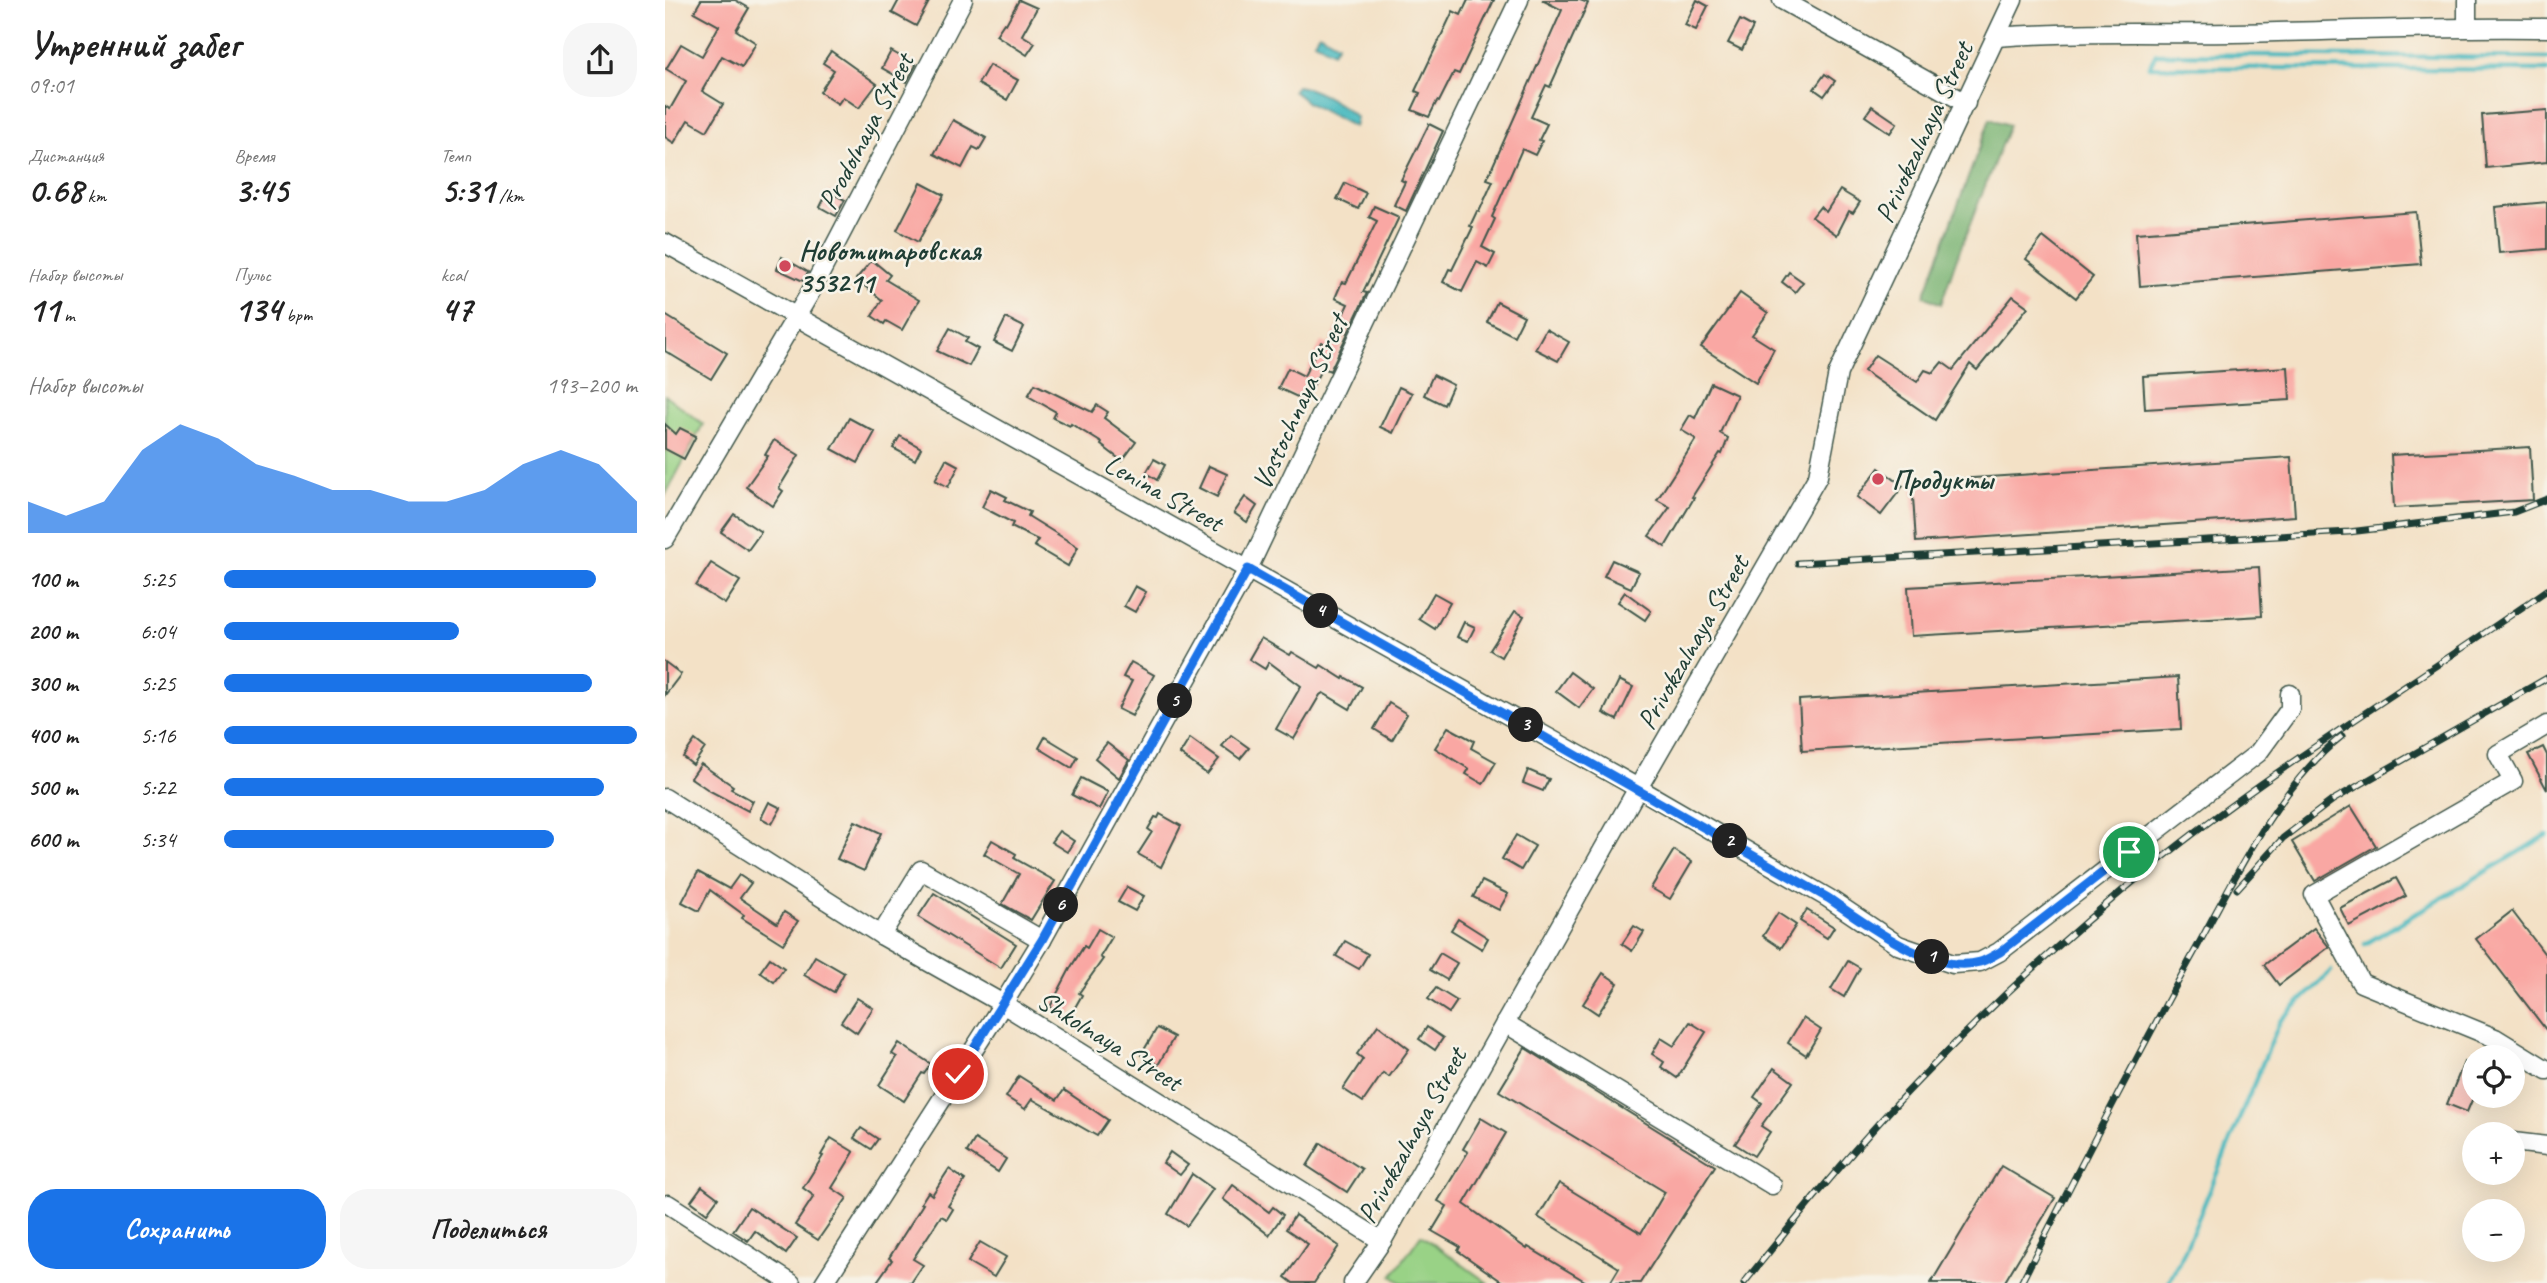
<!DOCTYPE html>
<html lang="ru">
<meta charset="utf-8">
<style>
:root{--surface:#fff;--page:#f6f6f6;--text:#222;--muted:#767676;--accent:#1a73e8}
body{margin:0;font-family:Caveat,sans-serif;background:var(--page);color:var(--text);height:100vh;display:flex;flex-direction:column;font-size:26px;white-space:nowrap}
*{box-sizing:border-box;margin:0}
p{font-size:23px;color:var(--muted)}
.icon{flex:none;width:38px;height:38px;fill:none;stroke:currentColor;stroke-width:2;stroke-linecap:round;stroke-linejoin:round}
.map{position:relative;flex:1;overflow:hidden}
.side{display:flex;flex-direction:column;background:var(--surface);width:665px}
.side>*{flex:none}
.controls{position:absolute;left:1797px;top:1045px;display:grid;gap:14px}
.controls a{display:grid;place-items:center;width:63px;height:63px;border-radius:50%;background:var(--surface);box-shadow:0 7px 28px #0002;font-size:35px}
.pin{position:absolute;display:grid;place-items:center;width:60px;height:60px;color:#fff;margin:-30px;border:4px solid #fff;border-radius:50%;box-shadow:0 2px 7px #0007}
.km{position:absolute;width:35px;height:35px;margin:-18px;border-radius:50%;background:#222;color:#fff;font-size:19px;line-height:35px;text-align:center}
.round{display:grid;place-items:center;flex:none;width:74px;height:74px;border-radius:28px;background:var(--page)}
.overview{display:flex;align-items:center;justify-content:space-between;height:119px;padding:0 28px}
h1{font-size:38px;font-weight:800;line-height:52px}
.metrics{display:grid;grid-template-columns:repeat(3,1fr);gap:10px;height:119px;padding:7px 28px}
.metrics div{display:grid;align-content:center}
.metrics b{font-size:35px;font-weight:800}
.metrics small{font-size:19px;font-weight:400}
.metrics p{font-size:19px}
.chart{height:196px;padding:14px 28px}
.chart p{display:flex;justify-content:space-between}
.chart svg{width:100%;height:126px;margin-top:7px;fill:var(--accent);opacity:.7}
.cta{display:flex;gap:14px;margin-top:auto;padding:14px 28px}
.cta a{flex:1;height:80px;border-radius:28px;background:var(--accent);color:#fff;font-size:28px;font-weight:800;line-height:80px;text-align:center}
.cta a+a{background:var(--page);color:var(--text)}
ul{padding:0 28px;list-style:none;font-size:23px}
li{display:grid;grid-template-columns:112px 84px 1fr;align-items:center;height:52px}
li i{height:18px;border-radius:9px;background:var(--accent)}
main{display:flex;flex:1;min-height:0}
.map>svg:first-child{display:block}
.green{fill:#99d286;stroke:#5c885d;stroke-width:2}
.forest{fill:#7ab473;stroke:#4c7854;stroke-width:2}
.water{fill:#4ab9bf;stroke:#347b7a;stroke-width:2}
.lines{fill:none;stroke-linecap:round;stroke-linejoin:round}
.stream{stroke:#4ab9bf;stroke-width:4.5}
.building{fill:#f9a7a3}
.minor-casing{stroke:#3f564a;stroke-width:21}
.minor{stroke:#fff;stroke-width:18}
.rail-casing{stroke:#1f3d34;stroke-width:7}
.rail{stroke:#f7f3e8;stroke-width:4.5;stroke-dasharray:13;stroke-linecap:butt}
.route-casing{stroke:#fff;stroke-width:14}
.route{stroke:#1a73e8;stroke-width:9}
.poi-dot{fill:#d1495b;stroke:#f7f3e8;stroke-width:2.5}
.labels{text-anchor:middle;stroke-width:5;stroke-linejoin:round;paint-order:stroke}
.street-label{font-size:28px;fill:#1f3d34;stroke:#f7f3e8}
.poi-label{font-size:28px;font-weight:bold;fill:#1f3d34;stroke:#f7f3e8;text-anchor:start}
</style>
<main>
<section class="side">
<div class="overview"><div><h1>Утренний забег</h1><p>09:01</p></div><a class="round"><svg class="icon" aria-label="share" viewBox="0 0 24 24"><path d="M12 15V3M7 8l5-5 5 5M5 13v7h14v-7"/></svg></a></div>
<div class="metrics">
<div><p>Дистанция</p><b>0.68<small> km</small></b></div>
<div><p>Время</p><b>3:45</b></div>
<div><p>Темп</p><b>5:31<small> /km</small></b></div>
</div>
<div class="metrics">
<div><p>Набор высоты</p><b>11<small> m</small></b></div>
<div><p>Пульс</p><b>134<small> bpm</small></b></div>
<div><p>kcal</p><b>47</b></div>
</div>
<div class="chart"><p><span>Набор высоты</span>193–200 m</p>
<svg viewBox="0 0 160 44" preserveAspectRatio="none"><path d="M0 44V33L10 38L20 33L30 15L40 6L50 11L60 20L70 24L80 29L90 29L100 33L110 33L120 29L130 20L140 15L150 20L160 33V44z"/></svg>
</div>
<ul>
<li><b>100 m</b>5:25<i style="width:90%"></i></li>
<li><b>200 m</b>6:04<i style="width:57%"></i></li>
<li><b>300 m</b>5:25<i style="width:89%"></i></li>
<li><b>400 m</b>5:16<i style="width:100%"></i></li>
<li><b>500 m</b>5:22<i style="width:92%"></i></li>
<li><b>600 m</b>5:34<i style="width:80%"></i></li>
</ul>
<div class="cta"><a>Сохранить</a><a>Поделиться</a></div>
</section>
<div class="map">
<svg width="1882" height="1283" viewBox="0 0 1882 1283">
<rect width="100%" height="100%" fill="#f7f3e8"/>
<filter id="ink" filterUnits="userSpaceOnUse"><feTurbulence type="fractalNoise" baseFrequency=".0143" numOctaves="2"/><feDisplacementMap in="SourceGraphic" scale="14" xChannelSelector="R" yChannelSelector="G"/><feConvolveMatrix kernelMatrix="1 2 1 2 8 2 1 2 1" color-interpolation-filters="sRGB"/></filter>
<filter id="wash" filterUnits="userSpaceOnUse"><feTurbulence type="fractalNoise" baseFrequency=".00686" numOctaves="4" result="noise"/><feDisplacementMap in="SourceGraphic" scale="28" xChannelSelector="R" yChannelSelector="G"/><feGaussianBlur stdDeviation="1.57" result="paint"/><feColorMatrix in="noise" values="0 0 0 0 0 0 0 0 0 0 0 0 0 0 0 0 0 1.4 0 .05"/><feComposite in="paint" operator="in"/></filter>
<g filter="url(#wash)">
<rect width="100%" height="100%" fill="#f3e1c6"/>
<g class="green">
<polygon points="0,395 38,424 0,496"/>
<polygon points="756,1235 823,1283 737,1283 727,1276"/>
</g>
<polygon class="forest" points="1325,119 1344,125 1291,260 1276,304 1259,296"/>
<g class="water">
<polygon points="654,33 673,44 668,52 649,41"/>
<path d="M632,86C652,89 675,104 691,117L689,127L643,103L628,91Z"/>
</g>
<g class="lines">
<g class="stream">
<polyline points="1882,58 1491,54 1484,67 1882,70"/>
<polyline points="1700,944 1882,835"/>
<polyline points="1503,1283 1520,1250 1615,1021 1666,971"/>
</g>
</g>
<g id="blocks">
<g class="building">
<polygon points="36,0 70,0 84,8 71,30 91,43 77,67 57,56 37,91 58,104 42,131 23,120 9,143 0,137 0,106 5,109 21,81 1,69 16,44 37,56 54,26 29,12"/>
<polygon points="234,0 265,0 251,26 227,13"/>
<polygon points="354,0 372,8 357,35 370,43 362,55 331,35 339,23 341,24"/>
<polygon points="803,0 829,0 794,74 789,72 774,102 772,101 764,117 747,110 755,93 750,91 788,11 796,15"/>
<polygon points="877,0 915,0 923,3 885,87 881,85 866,117 882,124 874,140 877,141 870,155 857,149 827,217 830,219 817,247 830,254 823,268 812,262 797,292 778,282 784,269 787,270 808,227 805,226 812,211 814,212 828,181 822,179 897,10"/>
<polygon points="1032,0 1043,6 1031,30 1020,25"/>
<polygon points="1075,20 1088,27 1077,50 1063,43"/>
<polygon points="166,51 212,84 194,108 178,97 173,104 155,92 169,70 158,63"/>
<polygon points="226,51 251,65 242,82 217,68"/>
<polygon points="324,65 353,80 342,100 313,84"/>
<polygon points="1160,74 1170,81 1159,96 1149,89"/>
<polygon points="1207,106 1232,123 1225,133 1200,116"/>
<polygon points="1882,110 1882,162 1821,168 1817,115"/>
<polygon points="288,120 321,138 314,150 308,147 297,168 269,154"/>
<polygon points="764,124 778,131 741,211 729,205 740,182 736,180"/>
<polygon points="256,183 279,195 253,242 232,230"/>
<polygon points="680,183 701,193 693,209 672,199"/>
<polygon points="1175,190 1195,202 1188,213 1184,211 1172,235 1147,217 1155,207 1161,212"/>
<polygon points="163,191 180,200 171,216 155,207"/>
<polygon points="1882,202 1882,249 1834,253 1830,207"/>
<polygon points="709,206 734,217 698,292 702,293 665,371 657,367 641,401 613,388 623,368 639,376 656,342 664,345 683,304 670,298 677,282 681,283 712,221 704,217"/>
<polygon points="1751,212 1756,264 1475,286 1471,233"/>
<polygon points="1378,237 1428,277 1411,298 1361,259"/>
<polygon points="117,257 143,272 138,281 112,269"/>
<polygon points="207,260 225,275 221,280 254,300 237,330 221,321 219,324 207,316 217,300 191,279"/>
<polygon points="1124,272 1138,282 1130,292 1117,282"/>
<polygon points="1075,293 1103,313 1087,335 1109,349 1091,383 1036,347"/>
<polygon points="1348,296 1363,307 1312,370 1305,364 1270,420 1199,371 1210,355 1252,382 1260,370 1268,373 1277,362 1288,370"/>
<polygon points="832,302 859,316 849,336 822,322"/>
<polygon points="0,315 62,353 46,379 0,351"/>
<polygon points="341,318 359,327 347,351 329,342"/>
<polygon points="285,328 303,338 300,342 313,349 304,366 272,351"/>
<polygon points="881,329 904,342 893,361 870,349"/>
<polygon points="1623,367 1625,400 1480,409 1478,376"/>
<polygon points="768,375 788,385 779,405 759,395"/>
<polygon points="1046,383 1072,395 1055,433 1063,438 1057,454 1055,453 1027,497 1029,498 1000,547 984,536 1005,507 992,500 1031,439 1016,430 1025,415 1030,418"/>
<polygon points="370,384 427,412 432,405 443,412 439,418 471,442 457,461 436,445 437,443 406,424 405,426 388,418 391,412 363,396"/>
<polygon points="734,387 747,393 728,433 715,427"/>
<polygon points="184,418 210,432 193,463 167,449"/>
<polygon points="0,424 11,434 15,428 31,436 19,459 0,449"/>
<polygon points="235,436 256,448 250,460 228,448"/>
<polygon points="109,440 134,455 114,488 118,491 108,506 81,487 103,456 100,455"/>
<polygon points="1865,447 1868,500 1729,508 1726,455"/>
<polygon points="1626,457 1630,516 1251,542 1247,482"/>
<polygon points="281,459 294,466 283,487 270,480"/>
<polygon points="489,459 500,465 492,480 481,473"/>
<polygon points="544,466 562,474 552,497 534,488"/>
<polygon points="1214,468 1238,486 1216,515 1192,497"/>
<polygon points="326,489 342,497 340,500 365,512 363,516 413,547 403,566 369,546 373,540 346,527 348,523 317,507"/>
<polygon points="580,497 592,506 582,522 569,513"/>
<polygon points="69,514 96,532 83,550 56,532"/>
<polygon points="947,560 974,572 966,588 939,576"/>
<polygon points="46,563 75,581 60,604 31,586"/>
<polygon points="1594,567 1597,616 1246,636 1243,587"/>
<polygon points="470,586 481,592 470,612 459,606"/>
<polygon points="960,592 986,611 980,620 953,602"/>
<polygon points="769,593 785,602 770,629 754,619"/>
<polygon points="850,611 859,616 836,657 825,650"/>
<polygon points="799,622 810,627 803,641 792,637"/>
<polygon points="596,638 625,655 627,652 654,668 656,665 678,679 679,677 697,687 685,709 658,693 655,695 629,739 611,729 636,686 604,662 600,669 584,659"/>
<polygon points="0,662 16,674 0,695"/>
<polygon points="466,662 489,675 467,716 453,709 467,681 458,677"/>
<polygon points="905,672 928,689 914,708 891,691"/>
<polygon points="1513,677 1516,729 1137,751 1134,700"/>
<polygon points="954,680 968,687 952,720 938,713"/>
<polygon points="724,703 742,714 727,740 709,729"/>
<polygon points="783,727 809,741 806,748 831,762 818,784 801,774 804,769 770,748"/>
<polygon points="566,735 584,748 575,759 557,746"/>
<polygon points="380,737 413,757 407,768 374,748"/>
<polygon points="525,738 554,759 542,774 515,754"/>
<polygon points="30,740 40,748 28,765 18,757"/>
<polygon points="442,743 464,760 454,778 430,758"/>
<polygon points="1878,747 1882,755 1882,790 1863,754"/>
<polygon points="36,764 68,786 66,789 88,801 83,811 45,791 26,778"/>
<polygon points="863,770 884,779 878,791 858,783"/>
<polygon points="416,778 443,792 434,809 407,795"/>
<polygon points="104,802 116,808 107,824 96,818"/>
<polygon points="1686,806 1711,846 1650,881 1627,842"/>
<polygon points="495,814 516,826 496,867 473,854 487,832 483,829 490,817 493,818"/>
<polygon points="190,821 216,833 199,871 172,859"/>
<polygon points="394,831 409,841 402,852 386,842"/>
<polygon points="851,835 870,846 856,870 837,859"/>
<polygon points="327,840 351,854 349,858 390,881 366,920 337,904 354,874 319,854"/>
<polygon points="1009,850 1027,862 1005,899 986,888"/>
<polygon points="33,872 64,889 74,875 86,883 75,898 112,923 119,912 133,921 118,944 77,918 79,915 45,890 34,911 17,902"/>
<polygon points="1731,878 1741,896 1684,926 1675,908"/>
<polygon points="817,881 843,894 834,910 808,897"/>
<polygon points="462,887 479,896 470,911 453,902"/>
<polygon points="269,893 351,944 336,968 253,917"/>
<polygon points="1142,910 1169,927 1162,938 1135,921"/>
<polygon points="1847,911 1882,957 1882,1031 1811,939"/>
<polygon points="1113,913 1131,925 1116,948 1098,936"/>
<polygon points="793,919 823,938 817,949 786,930"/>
<polygon points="969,926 979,932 967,951 957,944"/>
<polygon points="1649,928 1664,947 1614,985 1599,965"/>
<polygon points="433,929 447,937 435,957 438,959 414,993 417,995 404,1018 385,1007 406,967 419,946 422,948"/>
<polygon points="680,941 703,954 694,969 671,956"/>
<polygon points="775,953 792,963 782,980 765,970"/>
<polygon points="150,956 179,973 169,992 139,975"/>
<polygon points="105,958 119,968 109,982 95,972"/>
<polygon points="1183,961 1195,968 1179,997 1166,989"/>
<polygon points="938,973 953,983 933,1014 918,1004"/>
<polygon points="771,988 792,1001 784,1013 763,999"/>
<polygon points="192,998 208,1008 192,1033 176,1022"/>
<polygon points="1138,1018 1156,1030 1141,1055 1123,1043"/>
<polygon points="1025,1022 1041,1032 1012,1078 996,1067 999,1062 987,1054 996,1038 1009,1046"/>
<polygon points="713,1025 744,1049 724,1077 718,1073 698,1102 678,1089 698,1059 692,1054"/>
<polygon points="762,1027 778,1038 770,1050 754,1039"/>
<polygon points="492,1028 509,1037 493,1065 476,1055"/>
<polygon points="234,1043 266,1064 259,1074 257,1073 239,1101 214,1085 232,1057 227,1054"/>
<polygon points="860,1048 1050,1166 975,1283 945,1283 954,1268 873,1217 894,1183 976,1233 1000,1192 834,1091"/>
<polygon points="1799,1062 1810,1067 1810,1093 1802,1112 1782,1104"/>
<polygon points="1109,1068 1128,1082 1096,1126 1105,1132 1089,1156 1070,1144 1097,1103 1089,1097"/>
<polygon points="354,1076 392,1100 399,1090 443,1120 432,1136 367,1099 360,1109 341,1097"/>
<polygon points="816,1118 841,1133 799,1204 862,1249 863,1247 923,1283 839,1283 793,1251 795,1247 767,1231 782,1206 773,1201 803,1152 798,1149"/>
<polygon points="196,1128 213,1139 206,1149 189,1138"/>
<polygon points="166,1138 189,1152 167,1188 182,1198 153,1240 130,1225 149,1196 138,1188 158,1156 156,1155"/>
<polygon points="310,1139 341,1159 333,1172 302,1152"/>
<polygon points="656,1143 697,1169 682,1192 642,1166"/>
<polygon points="505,1152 523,1165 515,1175 498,1163"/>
<polygon points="1336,1166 1390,1198 1339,1283 1266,1283"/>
<polygon points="284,1169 300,1180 283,1206 288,1209 282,1219 276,1216 248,1259 258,1265 246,1283 211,1283 227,1260 224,1258 258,1204 256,1203 263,1192 267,1195"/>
<polygon points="527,1174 548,1189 522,1226 503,1214"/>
<polygon points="568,1185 604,1212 608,1207 618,1215 604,1235 558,1199"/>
<polygon points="37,1186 53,1198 42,1213 26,1201"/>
<polygon points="84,1207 132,1238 121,1254 90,1231 83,1241 68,1231"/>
<polygon points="630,1215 674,1246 649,1283 628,1283 620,1277 643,1244 621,1229"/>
<polygon points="315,1242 341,1257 329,1277 303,1262"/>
</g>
</g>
</g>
<g filter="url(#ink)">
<use href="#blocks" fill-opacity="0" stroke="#3f564a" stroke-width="2"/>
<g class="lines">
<defs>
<g id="minor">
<polyline points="1117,0 1301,103"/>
<polyline points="1802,0 1802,27"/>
<path d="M1331,37C1410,31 1490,34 1569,33C1674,31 1778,26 1882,28"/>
<polyline points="0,243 973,788 1163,898 1233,945 1288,964 1315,962 1334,952 1593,753 1625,709 1625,694"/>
<polyline points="0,539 145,293 298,0"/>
<polyline points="1882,725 1833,754 1848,781 1649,895 1696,983 1830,1038 1882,1070"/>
<polyline points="0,798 216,935 338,1004 717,1241"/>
<polyline points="216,935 256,870 377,940"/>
<polyline points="840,1023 1107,1185"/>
<polyline points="1848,1142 1882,1146"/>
<polyline points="3,1204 126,1283"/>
<polyline points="159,1283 338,1004 377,940 583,569 854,0"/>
<polyline points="688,1283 717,1241 973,788 1153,476 1173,373 1348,0"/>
</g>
</defs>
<use href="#minor" class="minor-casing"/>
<use href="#minor" class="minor"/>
<defs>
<g id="rail">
<polyline points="1133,563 1684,532 1849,512 1882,499"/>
<polyline points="1572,889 1618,838 1668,800 1882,678"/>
<path d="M1079,1283C1135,1214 1192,1144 1254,1080C1328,1003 1408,930 1491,863C1615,763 1752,682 1882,590"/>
<path d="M1356,1283C1413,1171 1470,1059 1531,949C1569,879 1613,786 1677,736"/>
</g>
</defs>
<use href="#rail" class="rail-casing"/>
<use href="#rail" class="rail"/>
</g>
</g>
<g class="lines" filter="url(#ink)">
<defs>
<path id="route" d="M293,1074L377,940L583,569L1163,898C1200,923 1268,976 1315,962C1322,960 1329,955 1335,952L1464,852"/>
</defs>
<use href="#route" class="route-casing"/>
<use href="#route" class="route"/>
</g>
<g class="poi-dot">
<circle cx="120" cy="266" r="7"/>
<circle cx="1213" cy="479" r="7"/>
</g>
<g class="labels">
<g class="street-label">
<text transform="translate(200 131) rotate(-62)" y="10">Prodolnaya Street</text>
<text transform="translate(1258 132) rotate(-65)" y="10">Privokzalnaya Street</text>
<text transform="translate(634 402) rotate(-65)" y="10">Vostochnaya Street</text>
<text transform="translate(499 492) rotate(29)" y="10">Lenina Street</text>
<text transform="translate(1027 642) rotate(-60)" y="10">Privokzalnaya Street</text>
<text transform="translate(445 1040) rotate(32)" y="10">Shkolnaya Street</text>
<text transform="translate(746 1135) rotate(-61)" y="10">Privokzalnaya Street</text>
</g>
<g class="poi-label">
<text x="134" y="260">Новотитаровская<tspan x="134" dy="32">353211</tspan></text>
<text x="1227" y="489">Продукты</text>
</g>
</g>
</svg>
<div class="controls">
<a><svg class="icon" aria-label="locate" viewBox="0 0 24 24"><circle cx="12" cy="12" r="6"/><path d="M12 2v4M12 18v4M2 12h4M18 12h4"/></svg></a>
<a>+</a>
<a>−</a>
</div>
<div class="pin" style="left:1464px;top:852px;background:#1e9e55"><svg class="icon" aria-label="arrive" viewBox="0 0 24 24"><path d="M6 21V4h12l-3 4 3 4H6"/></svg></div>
<div class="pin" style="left:293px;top:1074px;background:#d93025"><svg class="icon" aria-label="check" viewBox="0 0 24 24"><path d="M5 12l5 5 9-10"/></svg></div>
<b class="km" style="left:1267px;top:957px">1</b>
<b class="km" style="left:1065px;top:841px">2</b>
<b class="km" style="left:861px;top:725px">3</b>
<b class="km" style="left:656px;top:611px">4</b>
<b class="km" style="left:510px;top:701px">5</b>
<b class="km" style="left:396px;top:905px">6</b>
</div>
</main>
